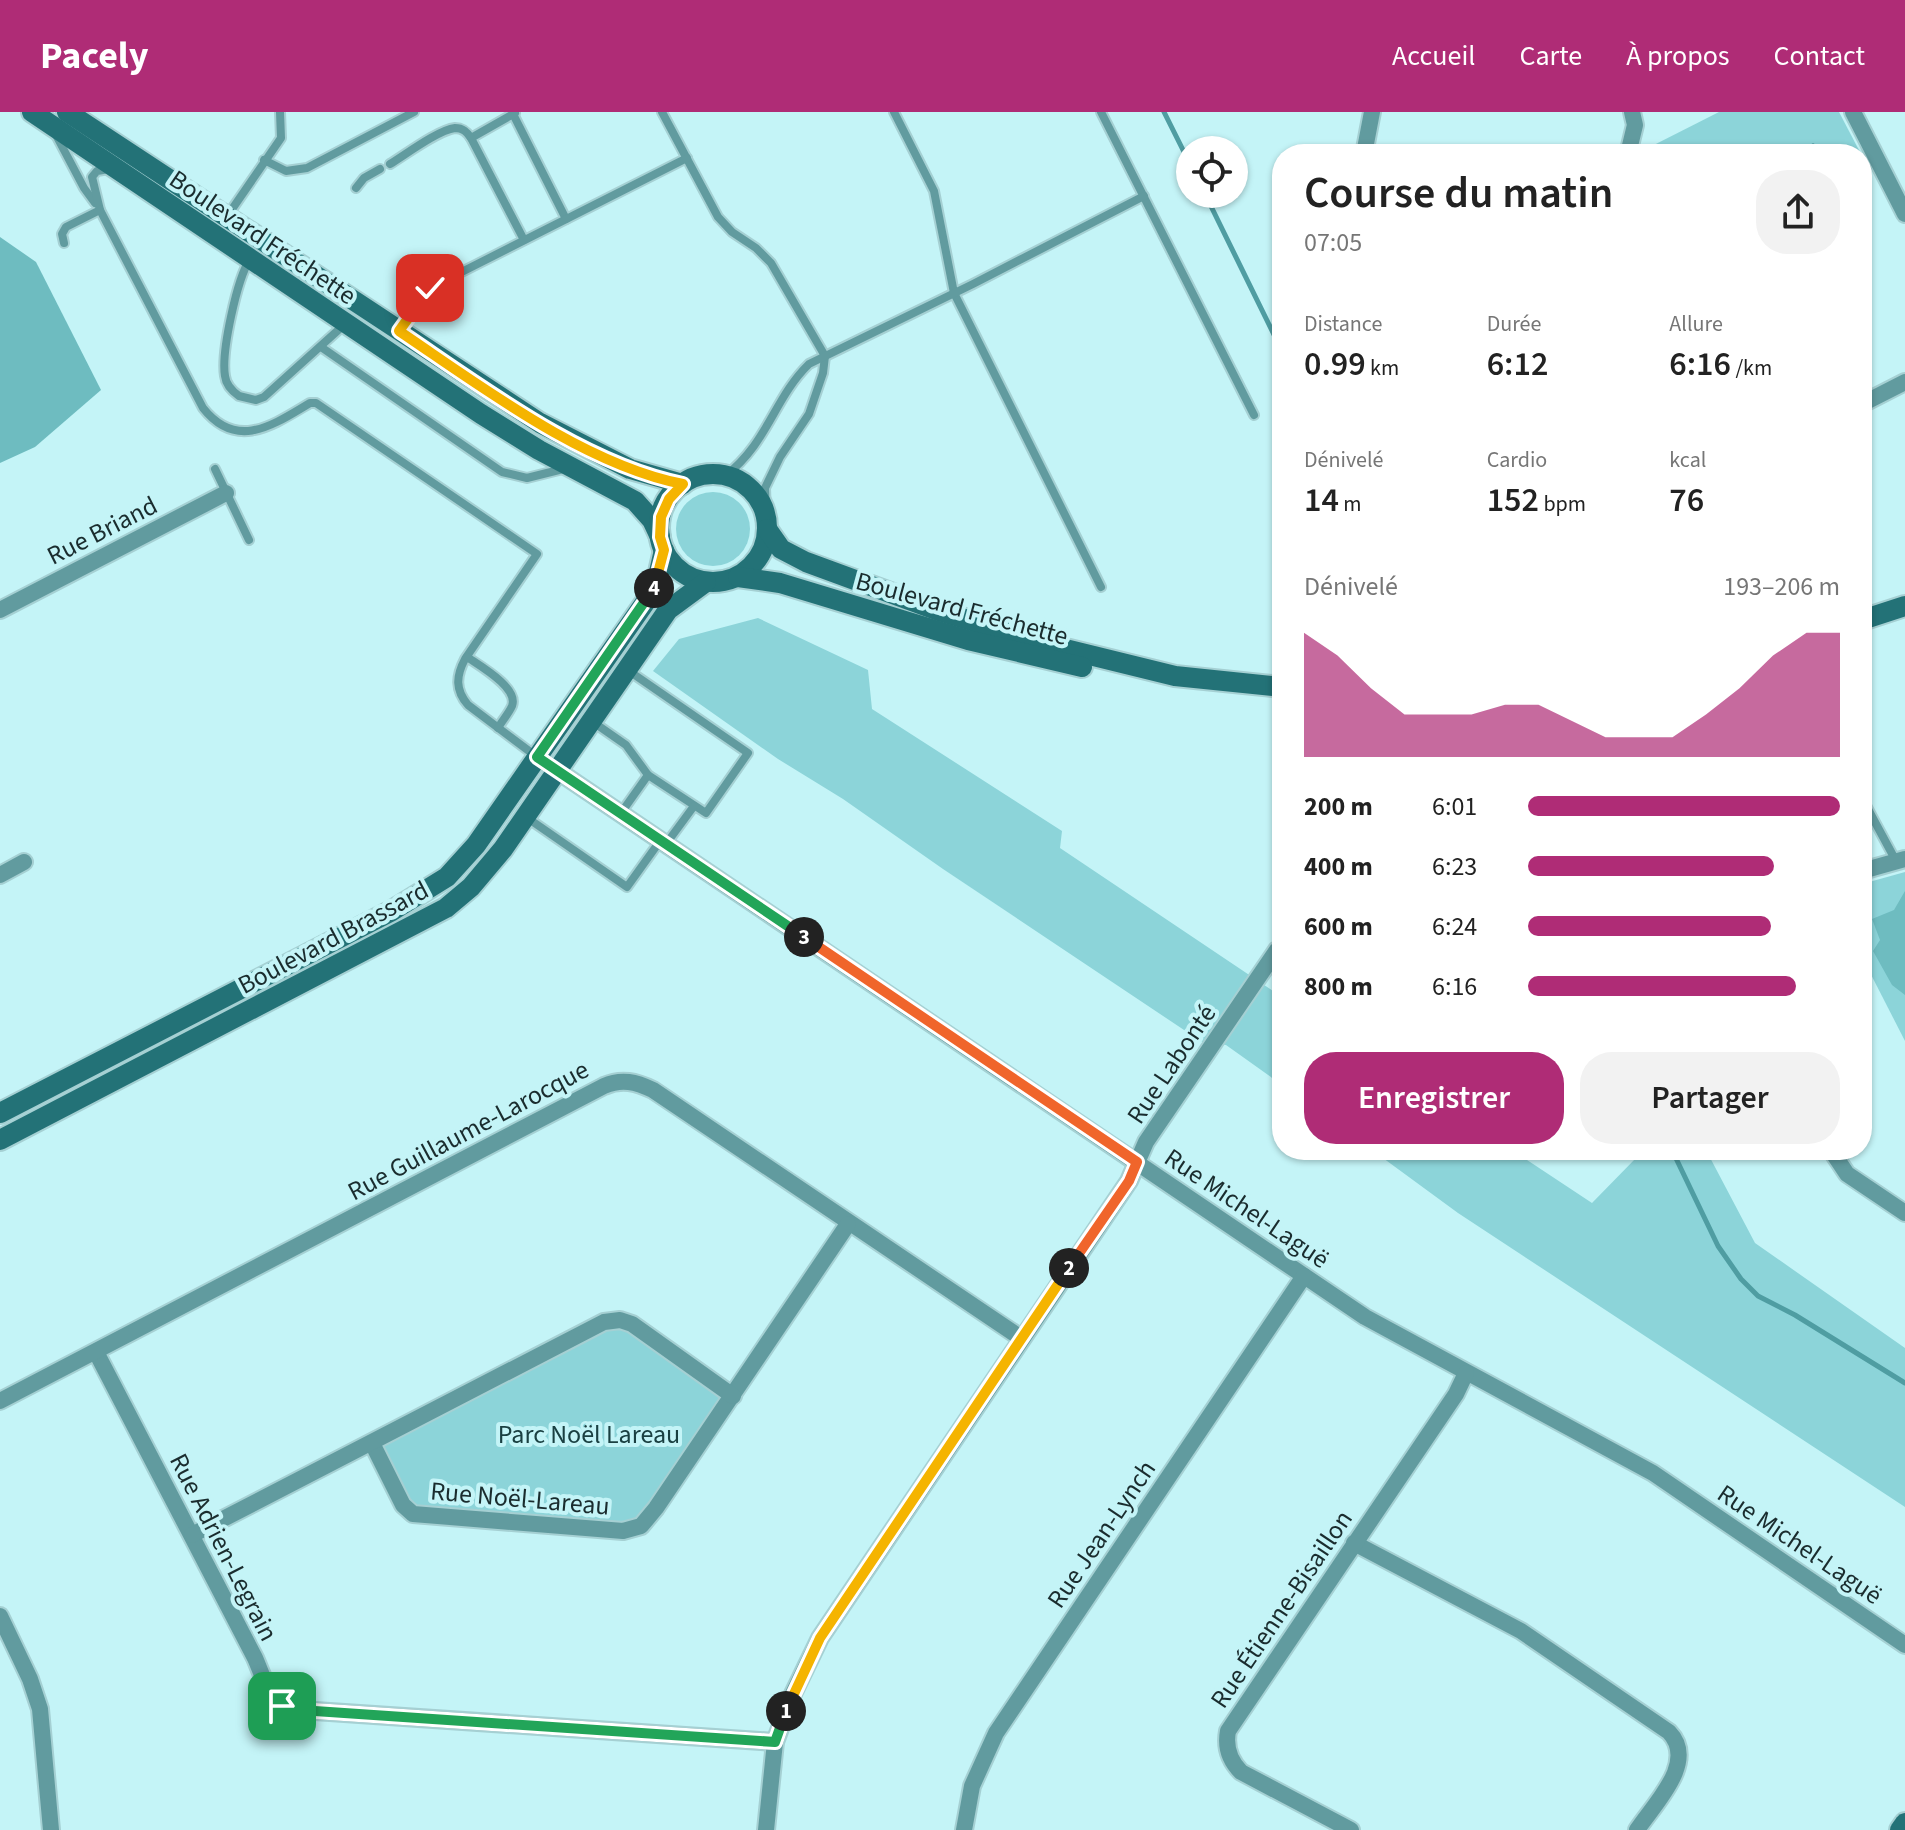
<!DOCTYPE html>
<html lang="fr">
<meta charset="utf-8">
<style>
:root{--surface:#fff;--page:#f2f2f2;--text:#222;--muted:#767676;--accent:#af2c76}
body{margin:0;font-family:"Source Sans 3",sans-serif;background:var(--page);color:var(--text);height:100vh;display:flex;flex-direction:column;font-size:30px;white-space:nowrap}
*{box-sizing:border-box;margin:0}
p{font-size:26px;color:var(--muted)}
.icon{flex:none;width:44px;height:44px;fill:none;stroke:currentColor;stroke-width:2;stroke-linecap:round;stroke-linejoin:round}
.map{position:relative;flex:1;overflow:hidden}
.details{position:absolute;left:1272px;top:32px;width:600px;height:1016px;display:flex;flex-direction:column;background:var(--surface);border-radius:32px;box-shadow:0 2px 6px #0004}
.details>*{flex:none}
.buttons{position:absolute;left:1176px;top:24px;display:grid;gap:16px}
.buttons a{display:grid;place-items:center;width:72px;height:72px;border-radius:50%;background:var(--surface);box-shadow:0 2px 6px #0004;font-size:40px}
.pin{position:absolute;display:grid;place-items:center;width:68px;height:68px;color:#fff;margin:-34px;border-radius:16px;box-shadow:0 4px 12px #0006}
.km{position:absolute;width:40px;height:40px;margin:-20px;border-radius:50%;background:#222;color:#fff;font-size:22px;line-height:40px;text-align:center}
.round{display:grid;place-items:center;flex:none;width:84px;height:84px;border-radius:32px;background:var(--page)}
.head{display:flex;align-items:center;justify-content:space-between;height:136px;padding:0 32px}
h1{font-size:44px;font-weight:600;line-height:60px}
.figures{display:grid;grid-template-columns:repeat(3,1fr);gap:12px;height:136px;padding:8px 32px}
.figures div{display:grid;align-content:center}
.figures b{font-size:34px;font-weight:600}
.figures small{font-size:22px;font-weight:400}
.figures p{font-size:22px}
.chart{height:224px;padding:16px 32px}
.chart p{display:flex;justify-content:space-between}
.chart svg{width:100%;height:144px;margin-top:8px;fill:var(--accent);opacity:.7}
.primary-button{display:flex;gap:16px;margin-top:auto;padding:16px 32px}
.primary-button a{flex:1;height:92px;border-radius:32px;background:var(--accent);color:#fff;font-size:32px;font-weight:600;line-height:92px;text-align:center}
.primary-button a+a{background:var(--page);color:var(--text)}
ul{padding:0 32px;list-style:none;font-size:26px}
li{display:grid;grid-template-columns:128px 96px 1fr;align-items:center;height:60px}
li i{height:20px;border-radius:10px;background:var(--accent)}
header{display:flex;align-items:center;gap:48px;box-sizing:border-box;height:112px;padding:0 40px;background:var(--accent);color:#fff}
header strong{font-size:38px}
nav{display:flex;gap:44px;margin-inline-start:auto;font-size:28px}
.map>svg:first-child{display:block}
.green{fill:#8cd4d9}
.forest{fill:#6ebcc0}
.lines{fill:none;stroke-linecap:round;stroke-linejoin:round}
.stream{stroke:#4f9da2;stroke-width:5}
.lane-casing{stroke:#a5d0d3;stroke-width:12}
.street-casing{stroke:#a5d0d3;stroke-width:20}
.secondary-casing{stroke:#a5d0d3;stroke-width:24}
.lane{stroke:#619b9f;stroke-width:8}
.street{stroke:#619b9f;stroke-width:16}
.secondary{stroke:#237277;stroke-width:20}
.split-1-casing{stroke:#fff;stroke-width:16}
.split-2-casing{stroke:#fff;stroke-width:16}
.split-3-casing{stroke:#fff;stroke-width:16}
.split-4-casing{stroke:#fff;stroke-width:16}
.split-5-casing{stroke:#fff;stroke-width:16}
.split-1{stroke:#22a559;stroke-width:10}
.split-2{stroke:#f5b400;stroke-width:10}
.split-3{stroke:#f0652b;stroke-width:10}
.split-4{stroke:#22a559;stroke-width:10}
.split-5{stroke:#f5b400;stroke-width:10}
.labels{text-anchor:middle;stroke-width:8;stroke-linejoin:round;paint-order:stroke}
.street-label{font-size:26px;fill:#1a2c2e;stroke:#c4f4f7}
.park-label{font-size:26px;fill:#1a4042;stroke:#c4f4f7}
</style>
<header>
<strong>Pacely</strong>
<nav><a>Accueil</a><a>Carte</a><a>À propos</a><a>Contact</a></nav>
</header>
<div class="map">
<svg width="1905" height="1718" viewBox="0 0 1905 1718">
<rect width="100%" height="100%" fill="#c4f4f7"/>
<g class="green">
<polygon points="1719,0 1839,0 1861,42 1641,42 1642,39"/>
<circle cx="713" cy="417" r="37"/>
<polygon points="758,506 868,558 872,597 1062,719 1060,736 1282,885 1282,973 1226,933 1202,930 943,757 843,687 778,647 653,559 679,527"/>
<polygon points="1905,760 1905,929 1862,845 1862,772"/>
<polygon points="1372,1038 1512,1038 1592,1091 1636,1046 1632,1038 1706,1038 1755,1131 1905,1236 1905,1395 1458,1101"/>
<polygon points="627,1211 732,1289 635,1425 412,1397 369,1336 582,1217"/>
</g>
<g class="forest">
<polygon points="0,125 36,150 101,278 35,335 0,351"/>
<polygon points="1905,779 1905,883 1892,873 1873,839 1880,828 1872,807 1894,798"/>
</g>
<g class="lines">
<g class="stream">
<polyline points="1164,0 1190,52"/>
<polyline points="1804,42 1813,34"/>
<polyline points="1205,82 1282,239"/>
<polyline points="1672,1038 1718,1134 1741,1167 1758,1184 1795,1203 1905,1271"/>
</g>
<defs>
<g id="lane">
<polyline points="662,0 718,105 732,120 756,136 771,151 825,244 823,261 809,302 780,345 765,376 766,403"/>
<polyline points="894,0 934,79 954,181 1101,475"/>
<polyline points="1101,0 1254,303"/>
<polyline points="514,4 566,107"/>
<polyline points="56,23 84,76 95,91"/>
<polyline points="471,26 515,1"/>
<polyline points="264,48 286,59 307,56 414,0"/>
<path d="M390,52C405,43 438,18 455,16C463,16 467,20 471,26L524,128"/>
<path d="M109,57L97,59L92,65L100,98L203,296C237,339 273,313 310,291H316L537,442L465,547C456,564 455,578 468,593L537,645"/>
<polyline points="356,76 364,66 380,57"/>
<polyline points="228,103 281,26 280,0"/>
<polyline points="64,131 62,122 66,115 100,98"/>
<path d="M250,147C237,167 221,240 225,264C226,273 232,279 239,284L256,288L264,285L345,212"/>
<polyline points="400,218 430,176 687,46"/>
<polyline points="321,235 502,360 527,366 567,356"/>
<polyline points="215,357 249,428"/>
<path d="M725,364C768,331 774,286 809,252L973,172L1144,84"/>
<path d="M467,545C480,554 519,576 512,594C509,601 502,609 498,616"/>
<polyline points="593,610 626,633 648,663 706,701 748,641 629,559"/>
<polyline points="1862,686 1896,749"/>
<polyline points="621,701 648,663"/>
<polyline points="526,705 627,775 660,729"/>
<polyline points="666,732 694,694"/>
</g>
<g id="street">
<polyline points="1853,0 1905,102"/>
<polyline points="1364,42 1372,0"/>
<polyline points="1628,42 1635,13 1632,0"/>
<polyline points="1862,292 1905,270"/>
<polyline points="0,498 226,381"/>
<polyline points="537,645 1365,1205 1653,1361 1905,1533"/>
<polyline points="1862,759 1905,747"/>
<polyline points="0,763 24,750"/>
<polyline points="1831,1038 1847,1062 1905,1101"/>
<path d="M96,1240L255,1546C266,1571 269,1594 300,1598L775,1630"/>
<path d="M0,1289L604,974C622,966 636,970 653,978L1021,1226"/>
<polyline points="372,1331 403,1393 413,1402 623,1419 641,1414 656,1396 848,1112"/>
<polyline points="192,1423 604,1210 620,1208 632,1212 733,1284"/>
<path d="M1354,1431L1521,1519L1669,1620C1698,1650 1654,1692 1637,1718"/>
<polyline points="0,1504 30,1567 40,1597 51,1718"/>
<polyline points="766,1718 775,1630 791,1586 820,1526 1129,1069 1146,1030 1277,838"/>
<polyline points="964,1718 972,1674 996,1621 1304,1164"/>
<path d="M1351,1718L1241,1660C1229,1648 1225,1635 1228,1619L1456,1282L1466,1261"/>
</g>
<g id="secondary">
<polyline points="32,0 481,302 539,338 635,389 652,408 660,425"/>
<polyline points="67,0 540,311 630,357 683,372"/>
<circle cx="713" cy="416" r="54"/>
<polyline points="767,417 781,437 806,450 942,500 1057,535 1175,564 1282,575"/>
<polyline points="738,465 780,471 968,528 1082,555"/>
<polyline points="1862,508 1905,494"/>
<polyline points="0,1001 392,799 447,765 476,733 649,485 657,469 664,438"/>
<polyline points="0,1028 446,796 471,775 503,737 668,498 706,470"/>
<polyline points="1900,1718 1905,1711"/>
</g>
</defs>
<use href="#lane" class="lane-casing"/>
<use href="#street" class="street-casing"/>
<use href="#secondary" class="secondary-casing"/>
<use href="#lane" class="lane"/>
<use href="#street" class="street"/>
<use href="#secondary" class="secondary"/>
</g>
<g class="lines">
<defs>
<polyline id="split-1" points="282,1594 300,1598 775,1630 786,1599"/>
<polyline id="split-2" points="786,1599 820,1526 1069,1156"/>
<polyline id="split-3" points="804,825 1137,1050 1129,1069 1069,1156"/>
<polyline id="split-4" points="654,476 537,645 804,825"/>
<path id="split-5" d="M430,176L399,219C482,275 585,353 683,372L669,387L661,405L660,425L664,438L654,476"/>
</defs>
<use href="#split-1" class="split-1-casing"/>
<use href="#split-2" class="split-2-casing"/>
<use href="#split-3" class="split-3-casing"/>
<use href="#split-4" class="split-4-casing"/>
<use href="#split-5" class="split-5-casing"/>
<use href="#split-1" class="split-1"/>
<use href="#split-2" class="split-2"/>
<use href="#split-3" class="split-3"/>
<use href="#split-4" class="split-4"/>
<use href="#split-5" class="split-5"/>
</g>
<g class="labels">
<g class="street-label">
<text transform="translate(263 125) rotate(34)" y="9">Boulevard Fréchette</text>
<text transform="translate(102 418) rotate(-27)" y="9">Rue Briand</text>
<text transform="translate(962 496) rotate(15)" y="9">Boulevard Fréchette</text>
<text transform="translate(333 825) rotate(-28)" y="9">Boulevard Brassard</text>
<text transform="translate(1171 952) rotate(-56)" y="9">Rue Labonté</text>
<text transform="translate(468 1018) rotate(-28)" y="9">Rue Guillaume-Larocque</text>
<text transform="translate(1247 1096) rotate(34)" y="9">Rue Michel-Laguë</text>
<text transform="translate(520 1386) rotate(5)" y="9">Rue Noël-Lareau</text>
<text transform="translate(1101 1422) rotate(-56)" y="9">Rue Jean-Lynch</text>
<text transform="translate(1800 1432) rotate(34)" y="9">Rue Michel-Laguë</text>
<text transform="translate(224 1435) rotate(63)" y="9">Rue Adrien-Legrain</text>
<text transform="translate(1281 1497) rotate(-56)" y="9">Rue Étienne-Bisaillon</text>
</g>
<g class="park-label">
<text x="589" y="1331">Parc Noël Lareau</text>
</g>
</g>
</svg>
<div class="buttons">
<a><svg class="icon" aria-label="locate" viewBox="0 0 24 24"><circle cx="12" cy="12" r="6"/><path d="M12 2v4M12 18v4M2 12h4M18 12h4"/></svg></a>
</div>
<div class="pin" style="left:282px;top:1594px;background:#1e9e55"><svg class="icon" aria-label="arrive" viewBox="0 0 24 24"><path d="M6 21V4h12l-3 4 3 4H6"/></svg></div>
<div class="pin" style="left:430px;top:176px;background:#d93025"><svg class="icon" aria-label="check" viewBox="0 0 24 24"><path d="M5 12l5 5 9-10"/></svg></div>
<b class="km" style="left:786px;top:1599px">1</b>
<b class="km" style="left:1069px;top:1156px">2</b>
<b class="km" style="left:804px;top:825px">3</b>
<b class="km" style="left:654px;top:476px">4</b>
<section class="details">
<div class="head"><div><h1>Course du matin</h1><p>07:05</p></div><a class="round"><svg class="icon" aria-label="share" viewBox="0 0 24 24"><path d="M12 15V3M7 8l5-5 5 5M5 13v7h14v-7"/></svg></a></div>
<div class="figures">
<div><p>Distance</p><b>0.99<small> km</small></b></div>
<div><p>Durée</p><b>6:12</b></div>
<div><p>Allure</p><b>6:16<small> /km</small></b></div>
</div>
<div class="figures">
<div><p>Dénivelé</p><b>14<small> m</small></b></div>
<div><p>Cardio</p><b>152<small> bpm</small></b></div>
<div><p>kcal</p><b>76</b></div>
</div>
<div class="chart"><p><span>Dénivelé</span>193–206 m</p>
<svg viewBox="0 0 160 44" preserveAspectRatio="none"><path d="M0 44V6L10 13L20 23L30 31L40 31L50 31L60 28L70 28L80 33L90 38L100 38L110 38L120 31L130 23L140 13L150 6L160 6V44z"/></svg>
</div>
<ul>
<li><b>200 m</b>6:01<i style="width:100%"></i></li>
<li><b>400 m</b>6:23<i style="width:79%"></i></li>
<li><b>600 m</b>6:24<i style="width:78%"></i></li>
<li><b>800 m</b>6:16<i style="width:86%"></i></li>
</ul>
<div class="primary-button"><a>Enregistrer</a><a>Partager</a></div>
</section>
</div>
